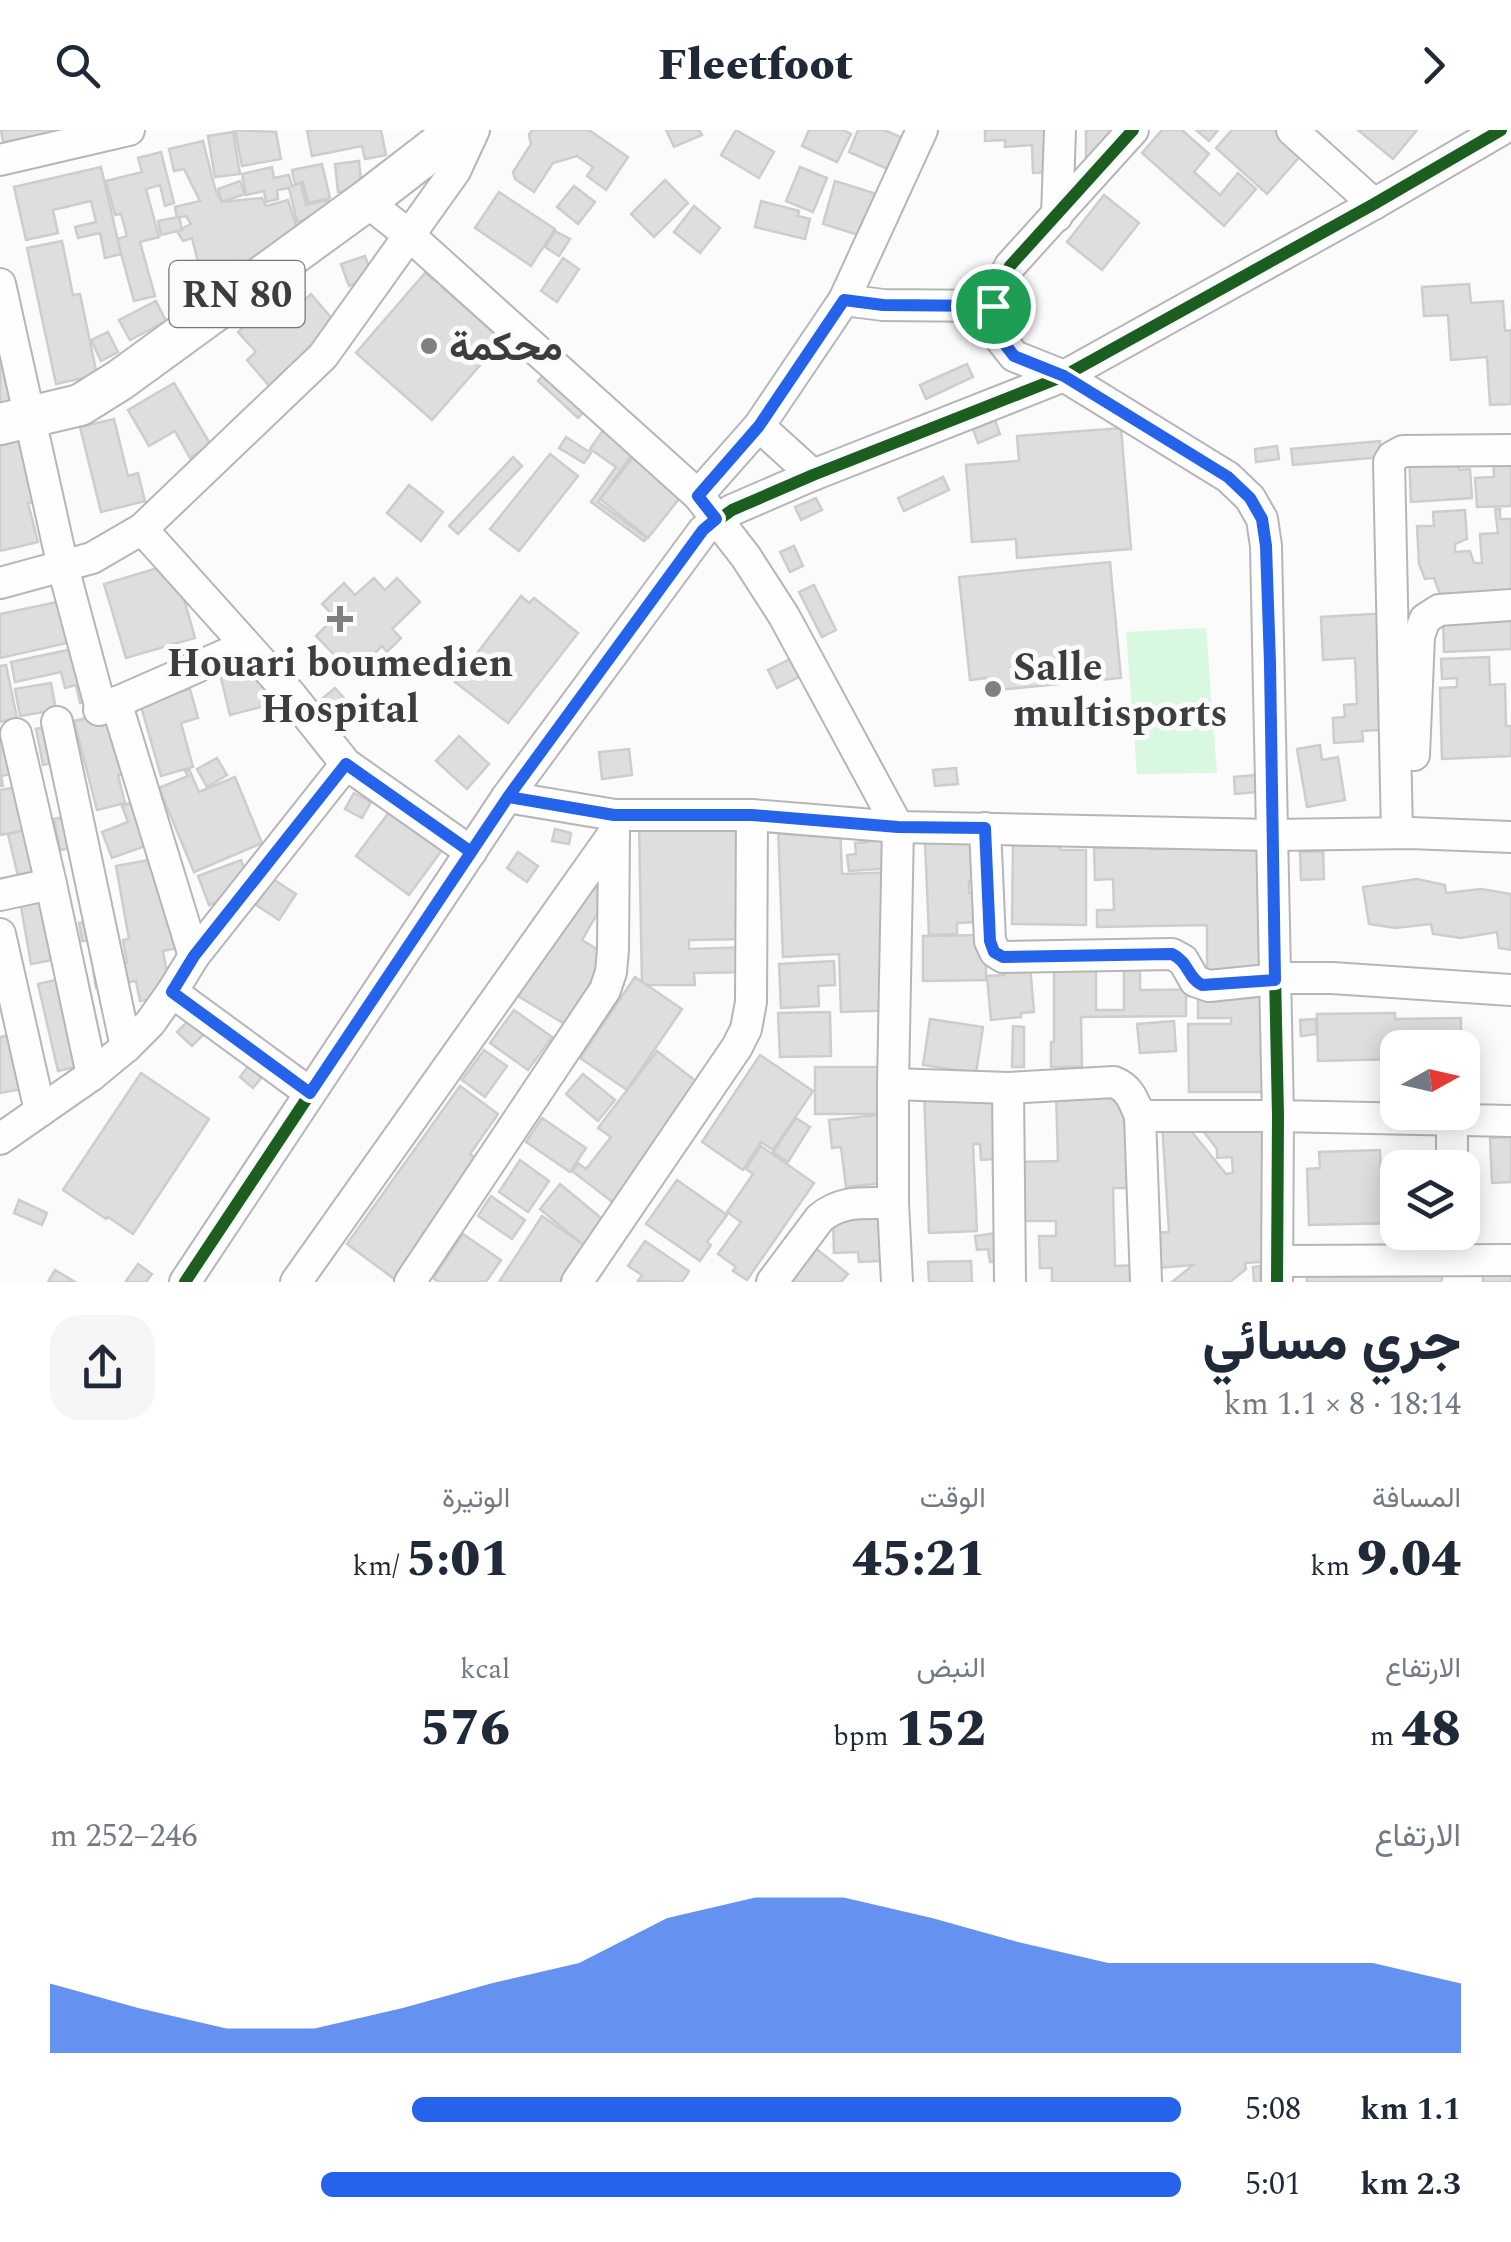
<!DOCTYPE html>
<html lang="ar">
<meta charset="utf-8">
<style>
:root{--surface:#fff;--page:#f6f6f7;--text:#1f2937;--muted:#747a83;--accent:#2563eb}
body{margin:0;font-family:Spectral,Vazirmatn,serif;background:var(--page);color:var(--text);direction:rtl;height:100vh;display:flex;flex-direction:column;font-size:38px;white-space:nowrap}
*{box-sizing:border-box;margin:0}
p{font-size:32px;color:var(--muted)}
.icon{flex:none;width:55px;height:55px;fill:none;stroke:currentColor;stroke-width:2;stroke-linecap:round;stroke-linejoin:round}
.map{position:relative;height:1152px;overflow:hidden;direction:ltr}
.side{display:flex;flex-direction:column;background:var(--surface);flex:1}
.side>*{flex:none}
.needle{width:65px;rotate:82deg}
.buttons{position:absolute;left:1380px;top:900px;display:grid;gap:20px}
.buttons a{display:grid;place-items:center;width:100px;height:100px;border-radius:20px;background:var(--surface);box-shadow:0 5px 25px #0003;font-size:50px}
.pin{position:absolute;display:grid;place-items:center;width:85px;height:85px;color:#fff;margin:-42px;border:5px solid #fff;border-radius:50%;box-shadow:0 2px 10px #0007}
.round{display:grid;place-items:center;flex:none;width:105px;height:105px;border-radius:30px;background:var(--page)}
.headline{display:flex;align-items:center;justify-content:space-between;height:170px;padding:0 50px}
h1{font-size:55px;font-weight:800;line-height:75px}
.metrics{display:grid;grid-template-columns:repeat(3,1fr);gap:15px;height:170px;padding:10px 50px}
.metrics div{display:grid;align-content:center}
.metrics b{font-size:50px;font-weight:800}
.metrics small{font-size:28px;font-weight:400}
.metrics p{font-size:28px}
.chart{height:280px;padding:20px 50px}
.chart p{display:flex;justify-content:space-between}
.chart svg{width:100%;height:180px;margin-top:10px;fill:var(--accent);opacity:.7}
ul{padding:0 50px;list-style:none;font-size:32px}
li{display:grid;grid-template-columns:160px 120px 1fr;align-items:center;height:75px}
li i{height:25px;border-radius:12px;background:var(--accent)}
header{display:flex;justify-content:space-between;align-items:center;height:130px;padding:0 50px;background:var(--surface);font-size:45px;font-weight:800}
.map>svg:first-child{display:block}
.green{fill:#d9f8e0}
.building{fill:#dededf;stroke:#cdcdce;stroke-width:2.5}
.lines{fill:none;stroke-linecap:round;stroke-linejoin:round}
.minor-casing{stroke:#b6b6b7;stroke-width:34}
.major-casing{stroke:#b6b6b7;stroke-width:44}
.minor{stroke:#fefeff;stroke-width:30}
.major{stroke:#fefeff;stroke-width:40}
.cycleway-casing{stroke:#fafbfd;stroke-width:19}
.cycleway{stroke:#1b5e20;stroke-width:12}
.route-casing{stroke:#fff;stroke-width:20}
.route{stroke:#2563eb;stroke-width:12}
.poi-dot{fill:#808080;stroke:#fafbfd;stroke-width:4}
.labels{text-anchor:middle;stroke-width:10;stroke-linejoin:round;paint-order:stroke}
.shield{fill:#fafbfd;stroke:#767677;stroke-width:2.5}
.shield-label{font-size:38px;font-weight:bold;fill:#3d3d3e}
.poi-label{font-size:40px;font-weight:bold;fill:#3d3d3e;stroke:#fafbfd;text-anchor:start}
</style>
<header><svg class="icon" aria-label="forward" viewBox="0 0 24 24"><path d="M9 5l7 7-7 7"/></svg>Fleetfoot<svg class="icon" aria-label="search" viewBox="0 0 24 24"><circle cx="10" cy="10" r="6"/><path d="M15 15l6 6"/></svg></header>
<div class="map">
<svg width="1511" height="1152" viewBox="0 0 1511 1152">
<rect width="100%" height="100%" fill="#fbfbfc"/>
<polygon class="green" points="1206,498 1217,643 1137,644 1126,502"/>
<g class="building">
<polygon points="1,0 66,0 3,12"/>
<polygon points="235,0 276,2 281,29 242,36"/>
<polygon points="307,0 381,0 386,25 365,29 362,16 312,26"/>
<polygon points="532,0 589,0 628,27 606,60 587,46 593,37 577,26 553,33 534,62 515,49 513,42 531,14 529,5"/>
<polygon points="666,0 699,0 702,5 674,17"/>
<polygon points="736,0 774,22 759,48 721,25"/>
<polygon points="809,0 843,0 851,4 837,32 802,16"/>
<polygon points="858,0 884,0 910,11 897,43 849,22"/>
<polygon points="985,0 1056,0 1049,42 1033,43 1032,15 1005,17 1005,10 985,11"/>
<polygon points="1086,0 1122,0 1086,34"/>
<polygon points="1162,0 1182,0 1209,24 1194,42 1220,65 1238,43 1256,59 1224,96 1142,23"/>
<polygon points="1196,0 1218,0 1209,11"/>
<polygon points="1232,0 1291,0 1309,16 1267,64 1216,18"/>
<polygon points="1358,0 1417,0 1393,29"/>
<polygon points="233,2 240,44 215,47 208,6"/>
<polygon points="203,11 216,62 222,72 262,68 266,76 288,70 299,105 244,139 238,130 224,139 201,144 192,108 183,111 177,101 191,94 186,86 177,88 175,77 200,71 184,39 174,41 169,19"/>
<polygon points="161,22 174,73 165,76 160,55 146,59 159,107 140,112 155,166 134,171 117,109 127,106 121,84 115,85 106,51 142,42 138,28"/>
<polygon points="359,31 362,60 338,62 335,34"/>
<polygon points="322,34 330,68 308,73 303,52 295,54 292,40"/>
<polygon points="101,37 121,124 105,128 100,103 78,108 75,97 96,92 91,71 53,80 58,103 26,110 14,57"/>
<polygon points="272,37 274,48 289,45 292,56 301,53 306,75 328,70 331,85 297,92 289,58 277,60 278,69 266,72 264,61 246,65 242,44"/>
<polygon points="800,37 827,48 813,82 786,71"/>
<polygon points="665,50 688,73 654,107 631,84"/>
<polygon points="240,51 245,64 222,72 218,59"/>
<polygon points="835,51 880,65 868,108 823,94"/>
<polygon points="574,56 595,72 578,94 557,77"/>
<polygon points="499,62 555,99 531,136 475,98"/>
<polygon points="1104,65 1139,93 1102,140 1067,112"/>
<polygon points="761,71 799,81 798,86 810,89 805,109 755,97"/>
<polygon points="694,76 720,98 700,123 674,102"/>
<polygon points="179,87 182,100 161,105 158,91"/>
<polygon points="555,101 570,109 559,126 545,117"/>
<polygon points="62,111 73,165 80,164 97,245 56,254 27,118"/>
<polygon points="365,126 373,148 349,156 341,134"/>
<polygon points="563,128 579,139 557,172 541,161"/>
<polygon points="443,140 451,147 442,157 502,210 432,290 356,223 425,143 434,150"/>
<polygon points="1469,154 1471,173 1503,171 1505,201 1511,200 1511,274 1490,275 1487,227 1451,230 1448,185 1424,186 1422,157"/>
<polygon points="311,164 340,198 271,258 247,230 256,222 238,202 270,173 283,189"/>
<polygon points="156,171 166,191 130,210 119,190"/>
<polygon points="0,186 17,270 0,273"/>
<polygon points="108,202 118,222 101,231 91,210"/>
<polygon points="558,230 597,267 578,288 538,251"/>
<polygon points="967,234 973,247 926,269 920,255"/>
<polygon points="174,253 211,315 190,328 175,301 149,316 128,280"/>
<polygon points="114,289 128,346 138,343 145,371 101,382 80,297"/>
<polygon points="995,290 1000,304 978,313 973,299"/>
<polygon points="608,293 639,315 598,372 647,408 644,411 591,372 616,337 590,319"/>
<polygon points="1121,298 1131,419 1017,428 1016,409 972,412 966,335 1019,331 1017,306"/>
<polygon points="34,305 50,368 28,373 38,412 0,421 0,314"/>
<polygon points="566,307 591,323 584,333 559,318"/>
<polygon points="1380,311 1381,327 1293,335 1291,319"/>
<polygon points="642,316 690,355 648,408 600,369"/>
<polygon points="1277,316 1279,329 1256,332 1255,319"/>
<polygon points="1459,321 1459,340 1470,339 1472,368 1411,372 1409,324"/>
<polygon points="550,324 578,346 519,421 490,399"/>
<polygon points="1511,324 1511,376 1477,377 1475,348 1494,347 1493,325"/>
<polygon points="513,327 522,336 458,404 449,396"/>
<polygon points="943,347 949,360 904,381 898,368"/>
<polygon points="409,355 443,382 421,411 387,383"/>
<polygon points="816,368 822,380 801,390 795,377"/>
<polygon points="1495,379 1500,379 1500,389 1511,389 1511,464 1440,464 1434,448 1425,449 1419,434 1417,396 1434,396 1433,382 1465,380 1467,409 1455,414 1455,422 1470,421 1474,433 1482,433 1480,404 1498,403"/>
<polygon points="794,416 803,436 790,442 780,422"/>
<polygon points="1110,432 1121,548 987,561 986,548 970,550 959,447"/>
<polygon points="174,433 195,508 126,528 104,454"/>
<polygon points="374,448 385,460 397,448 420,472 392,499 401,508 387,522 382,516 353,544 316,506 335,487 322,474 344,453 355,465"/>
<polygon points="814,455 836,500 822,507 799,462"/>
<polygon points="521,466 529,473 534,468 578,503 508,593 455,552"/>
<polygon points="71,469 80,510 0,528 0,484"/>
<polygon points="1511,475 1511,519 1444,522 1443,488"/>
<polygon points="1390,483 1396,599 1362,601 1363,611 1334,613 1333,588 1345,587 1344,575 1357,574 1355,528 1323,530 1321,487"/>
<polygon points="82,517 93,570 80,573 76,555 65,558 61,542 15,552 11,532"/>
<polygon points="285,527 295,568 230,585 220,544"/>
<polygon points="1489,527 1490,555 1505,554 1506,596 1511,596 1511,626 1442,629 1440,558 1457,557 1457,548 1442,549 1441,529"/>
<polygon points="792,528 801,546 777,558 768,540"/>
<polygon points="6,535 17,588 0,592 0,536"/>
<polygon points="51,553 56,580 20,586 15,559"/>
<polygon points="335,558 359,585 347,595 323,568"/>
<polygon points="190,559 198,588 181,593 193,637 161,646 140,573"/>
<polygon points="108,583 141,639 118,645 125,673 97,680 74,591"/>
<polygon points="72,592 79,628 43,635 36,599"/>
<polygon points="22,606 29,640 1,646 3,656 0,656 0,610"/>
<polygon points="459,606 489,634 467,659 436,631"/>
<polygon points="1320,615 1322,630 1338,627 1345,670 1307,677 1297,619"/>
<polygon points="629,619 632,645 602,649 599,622"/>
<polygon points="217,628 227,645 207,657 197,639"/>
<polygon points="956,638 958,654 935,656 933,640"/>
<polygon points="189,639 199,662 235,647 262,713 194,742 159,658 188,646 185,641"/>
<polygon points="1255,645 1256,662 1235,664 1234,647"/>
<polygon points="41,653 30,700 0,705 0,660"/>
<polygon points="354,663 371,672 362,688 345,679"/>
<polygon points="132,672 148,715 112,728 102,702 128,692 122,676"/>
<polygon points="390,681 442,720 409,765 356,726"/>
<polygon points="89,682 95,714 60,720 54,689"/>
<polygon points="757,692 750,809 689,810 689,819 751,817 752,842 694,843 695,855 642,855 639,694"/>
<polygon points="840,695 842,744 898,742 900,880 841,882 839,824 783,827 778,698"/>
<polygon points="38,697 36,742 18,746 8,704"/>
<polygon points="555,699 571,703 569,714 552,711"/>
<polygon points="890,699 893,738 849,741 847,725 856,724 855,713 868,712 867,700"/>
<polygon points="988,710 990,750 969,751 969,763 979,763 980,792 957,793 957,804 929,805 925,713"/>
<polygon points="1013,715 1060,715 1060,720 1086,720 1086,795 1012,794"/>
<polygon points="1151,717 1151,719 1271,717 1263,839 1207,840 1207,795 1097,797 1097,780 1114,780 1113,749 1095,750 1094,718"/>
<polygon points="1323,721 1324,749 1301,750 1300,722"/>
<polygon points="518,722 538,736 527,752 507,738"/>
<polygon points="160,728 187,816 163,821 171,865 140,871 136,851 96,858 93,839 127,833 123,810 129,809 116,736"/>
<polygon points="241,730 251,758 209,775 198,746"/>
<polygon points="273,749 296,764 279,790 256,775"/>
<polygon points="1417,749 1445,755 1446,763 1481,759 1511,764 1511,820 1499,818 1497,802 1461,808 1433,804 1431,794 1395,798 1369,794 1363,757"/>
<polygon points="586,752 608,765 582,810 610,827 568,896 518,866"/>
<polygon points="64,756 53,830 31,834 20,771"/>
<polygon points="107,788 110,807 82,811 79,793"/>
<polygon points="986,805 986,850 923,851 923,806"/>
<polygon points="1029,825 1034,882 1021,883 1021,887 991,890 987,846 1004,845 1002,827"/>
<polygon points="1054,829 1096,840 1096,880 1124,880 1124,830 1140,830 1140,860 1265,859 1266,962 1189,962 1188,894 1231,894 1231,888 1198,888 1198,866 1186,866 1186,886 1081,887 1082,937 1051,937 1051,912 1054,912"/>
<polygon points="834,831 835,855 818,856 819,876 781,878 779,834"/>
<polygon points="86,843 105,930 58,941 38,854"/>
<polygon points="635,847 682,879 627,960 580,928"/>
<polygon points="514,880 552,907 528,940 490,913"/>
<polygon points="830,882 831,926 780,927 778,883"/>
<polygon points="1395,883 1395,889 1461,888 1461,918 1398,918 1398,929 1318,931 1317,884"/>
<polygon points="193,886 208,900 192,916 177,902"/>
<polygon points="930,889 983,897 976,943 923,935"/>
<polygon points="1315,889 1317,904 1301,906 1300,890"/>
<polygon points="1174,891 1176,921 1140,923 1137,894"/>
<polygon points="1013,896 1024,897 1024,937 1012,937"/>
<polygon points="34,901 44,955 0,963 0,907"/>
<polygon points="484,920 507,936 485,967 462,950"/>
<polygon points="657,921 701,955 619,1077 572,1041 578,1033 586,1039 611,1007 598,998"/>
<polygon points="760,925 813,961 773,1020 761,1012 743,1040 702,1012"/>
<polygon points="252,931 266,942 253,958 240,947"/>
<polygon points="815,937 897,937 897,976 877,976 877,984 815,984"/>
<polygon points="141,943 209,989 133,1104 108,1087 106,1089 63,1060"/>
<polygon points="583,944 615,970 598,991 566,964"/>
<polygon points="460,956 498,984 470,1024 477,1029 422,1105 427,1109 397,1151 347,1114"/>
<polygon points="996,957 1006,1045 993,1046 993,1029 981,1030 980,1014 973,1014 977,1101 929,1103 924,959"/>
<polygon points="1056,961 1124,963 1125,1000 1139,1000 1139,1058 1113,1058 1115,1136 1138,1135 1151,1152 1052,1152 1052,1138 1040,1138 1039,1106 1056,1106 1056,1091 1022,1091 1020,1032 1058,1031"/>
<polygon points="896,983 904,1051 846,1057 841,1017 832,1018 829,990"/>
<polygon points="542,988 586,1018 570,1042 526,1012"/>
<polygon points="796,988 810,997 788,1032 773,1022"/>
<polygon points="1183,991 1226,1044 1233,1043 1232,1027 1217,1028 1217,1019 1204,1002 1264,998 1274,1131 1245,1133 1246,1139 1230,1152 1172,1152 1193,1135 1158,1138 1155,1103 1169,1102 1162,992"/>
<polygon points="1511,1007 1511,1052 1492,1053 1490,1008"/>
<polygon points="761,1016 814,1053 747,1150 733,1141 736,1137 718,1124 741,1092 727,1082 753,1044 746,1039"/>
<polygon points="1380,1020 1381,1053 1398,1053 1398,1093 1309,1095 1307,1039 1320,1038 1319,1022"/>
<polygon points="520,1030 549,1051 528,1082 499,1062"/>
<polygon points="677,1050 727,1085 707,1112 711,1115 700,1131 646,1094"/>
<polygon points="560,1054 607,1093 587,1118 540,1079"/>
<polygon points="491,1066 525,1090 512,1109 478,1086"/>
<polygon points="19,1070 47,1083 42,1095 14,1083"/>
<polygon points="542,1086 594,1122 564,1145 560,1152 499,1152"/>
<polygon points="899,1087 901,1130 859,1132 858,1122 834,1123 833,1090"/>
<polygon points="1003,1102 1006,1130 990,1132 988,1119 977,1120 975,1106"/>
<polygon points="463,1104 501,1130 486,1152 439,1152 433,1148"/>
<polygon points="645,1111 689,1141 682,1152 638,1151 642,1145 628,1136"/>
<polygon points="814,1117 848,1144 841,1152 787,1152"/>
<polygon points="971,1131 972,1152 929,1152 928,1132"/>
<polygon points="138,1134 152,1144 146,1152 128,1152 126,1151"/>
<polygon points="1446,1135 1441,1152 1307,1152 1307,1145"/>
<polygon points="1260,1136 1261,1152 1254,1152 1253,1137"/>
<polygon points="55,1140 75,1152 48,1152"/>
<polygon points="1511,1141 1511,1152 1483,1152 1483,1143"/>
</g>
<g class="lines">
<defs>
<g id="minor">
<polyline points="1133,0 1010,136 998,159 993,176 1000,208 1014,226 1064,246 1228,347 1250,368 1262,389 1266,416 1278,986 1277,1152"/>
<polyline points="1292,0 1374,74"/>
<polyline points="0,30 129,0"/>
<polyline points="366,71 410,106 698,365 746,427 784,486 898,697 893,954 893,1073 897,1152"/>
<polyline points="1057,86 1060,0"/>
<polyline points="0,154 63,437 101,579"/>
<polyline points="844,170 922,0"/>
<polyline points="759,296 813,345"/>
<polyline points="698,365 759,296 844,170 883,175 993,176"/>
<polyline points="142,399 291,565 346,634 471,722"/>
<polyline points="0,453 92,428 142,399 323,226 455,41 474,0"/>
<polyline points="116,572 194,826"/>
<polyline points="99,580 245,516"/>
<polyline points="57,592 126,917"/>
<polyline points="16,604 51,754 92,945"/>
<polyline points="1414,625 1419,506 1425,489 1439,480 1511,475"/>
<polyline points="507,667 615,685 752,685 898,697 1273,705 1411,703 1511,707"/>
<polyline points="985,698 990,811 995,822 1003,827 1172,824 1183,830 1195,851 1209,856 1287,848 1332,848 1511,860"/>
<polyline points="1397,703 1389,332 1392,327 1403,321 1511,320"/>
<polyline points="0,765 51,754"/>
<polyline points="0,804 40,981"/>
<polyline points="172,862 310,963"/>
<path d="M893,954L1008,958L1114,952C1130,958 1134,972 1140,986L1146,1152"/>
<polyline points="1008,958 1010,1152"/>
<polyline points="1140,986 1278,986 1511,991"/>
<polyline points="1452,991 1452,1038"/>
<polyline points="0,1009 92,945 126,917 150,893 172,862 194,826 346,634"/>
<polyline points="1278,1131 1511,1130"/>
<polyline points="185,1152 507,667 703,401 732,380 813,345 1064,246 1374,74 1501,0"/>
<polyline points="296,1152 614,703"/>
<polyline points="410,1152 605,860 611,842 613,820 614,701"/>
<polyline points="577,1152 737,917 746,899 751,872 752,685"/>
<path d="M772,1152L820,1088C843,1069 865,1074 893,1073"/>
</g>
<polyline id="major" points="0,294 80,275 120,250 366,71 458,0"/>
</defs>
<use href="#minor" class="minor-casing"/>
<use href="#major" class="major-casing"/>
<use href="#minor" class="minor"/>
<use href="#major" class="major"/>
<defs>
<g id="cycleway">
<polyline points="1133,0 1010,136 998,159 993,176 1000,208 1014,226 1064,246 1228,347 1250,368 1262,389 1266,416 1278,986 1277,1152"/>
<polyline points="185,1152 507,667 703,401 732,380 813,345 1064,246 1374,74 1501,0"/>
</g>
</defs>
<use href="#cycleway" class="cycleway-casing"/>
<use href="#cycleway" class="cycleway"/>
</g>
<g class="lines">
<defs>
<path id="route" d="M993,176L883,175L844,170L759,296L698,366L716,389L703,400L508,667L310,963L172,862L194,826L346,634L471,722L508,667L614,685H752L898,697L985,698L990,811L994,822L1003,827L1172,824C1189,832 1187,847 1202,855L1275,850L1270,533L1266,416L1262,389L1250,368L1228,347L1064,246L1014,226L1000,208L993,176"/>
</defs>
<use href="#route" class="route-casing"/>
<use href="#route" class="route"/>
</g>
<g class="poi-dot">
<circle cx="429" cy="216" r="10"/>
<path d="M335 474h10v10h10v10h-10v10h-10v-10h-10v-10h10z"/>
<circle cx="993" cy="559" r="10"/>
</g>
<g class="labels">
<rect class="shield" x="169.5" y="131" width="135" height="66" rx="8"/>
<g class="shield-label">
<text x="237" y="177">RN 80</text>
</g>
<g class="poi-label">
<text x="449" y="230">محكمة</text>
<text x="340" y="546" text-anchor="middle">Houari boumedien<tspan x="340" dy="46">Hospital</tspan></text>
<text x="1013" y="550">Salle<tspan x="1013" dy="46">multisports</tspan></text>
</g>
</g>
</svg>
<div class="buttons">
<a><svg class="needle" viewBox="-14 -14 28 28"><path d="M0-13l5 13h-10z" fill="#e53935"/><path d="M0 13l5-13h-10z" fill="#747a83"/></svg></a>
<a><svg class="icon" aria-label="layers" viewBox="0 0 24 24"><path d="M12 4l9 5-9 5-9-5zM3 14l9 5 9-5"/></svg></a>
</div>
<div class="pin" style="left:993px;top:176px;background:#1e9e55"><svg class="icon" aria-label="arrive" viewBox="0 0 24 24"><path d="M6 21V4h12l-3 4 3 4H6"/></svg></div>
</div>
<section class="side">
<div class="headline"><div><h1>جري مسائي</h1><p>18:14 · 8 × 1.1 km</p></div><a class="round"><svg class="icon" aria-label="share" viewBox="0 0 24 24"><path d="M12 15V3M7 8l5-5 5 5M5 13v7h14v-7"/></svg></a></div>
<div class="metrics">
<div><p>المسافة</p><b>9.04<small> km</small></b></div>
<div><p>الوقت</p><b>45:21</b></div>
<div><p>الوتيرة</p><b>5:01<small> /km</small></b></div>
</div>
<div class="metrics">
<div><p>الارتفاع</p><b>48<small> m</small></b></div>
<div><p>النبض</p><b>152<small> bpm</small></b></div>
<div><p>kcal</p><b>576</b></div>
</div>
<div class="chart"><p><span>الارتفاع</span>246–252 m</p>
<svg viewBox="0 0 160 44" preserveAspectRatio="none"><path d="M0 44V27L10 33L20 38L30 38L40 33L50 27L60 22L70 11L80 6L90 6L100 11L110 17L120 22L130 22L140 22L150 22L160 27V44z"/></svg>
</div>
<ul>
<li><b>1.1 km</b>5:08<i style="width:68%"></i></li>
<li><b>2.3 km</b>5:01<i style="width:76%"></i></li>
</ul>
</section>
